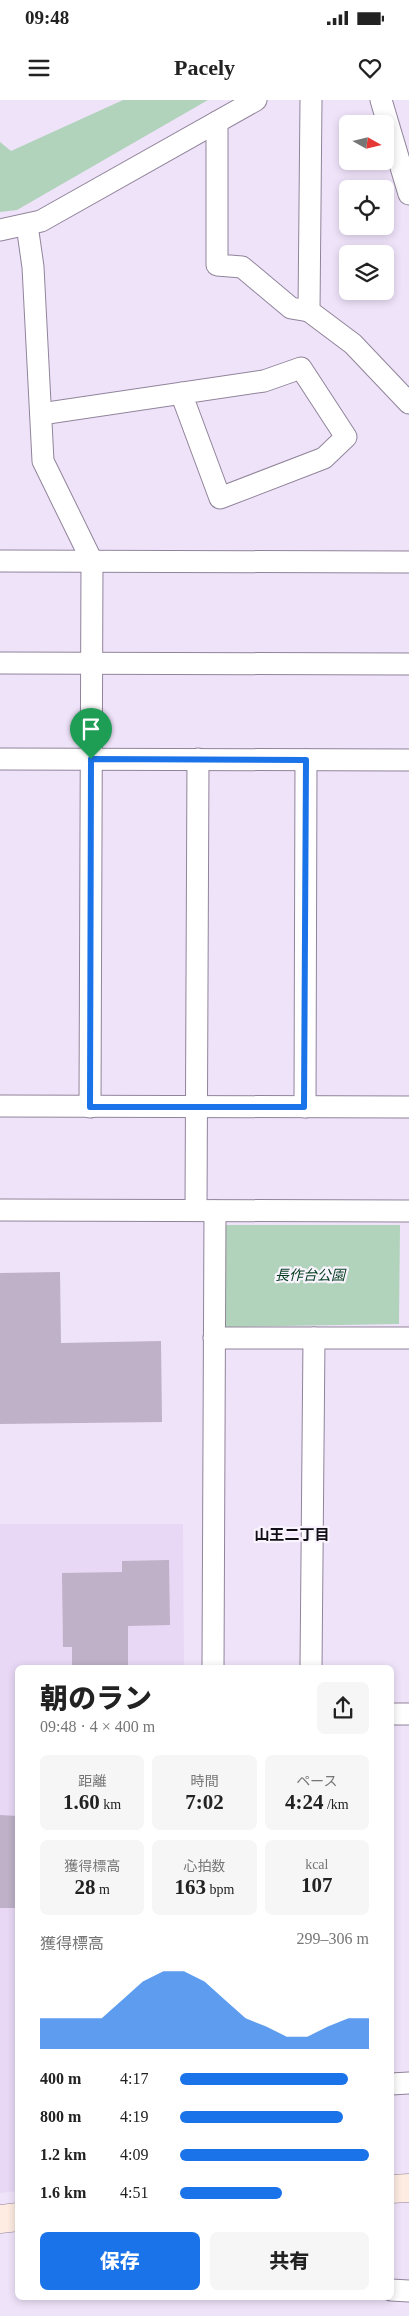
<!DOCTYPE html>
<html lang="ja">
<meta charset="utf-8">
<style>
:root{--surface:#fff;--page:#f6f6f6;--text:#222;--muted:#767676;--accent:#1a73e8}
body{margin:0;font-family:"Times New Roman","Noto Sans JP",serif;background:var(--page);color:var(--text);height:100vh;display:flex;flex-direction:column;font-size:19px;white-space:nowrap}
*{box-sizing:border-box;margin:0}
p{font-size:16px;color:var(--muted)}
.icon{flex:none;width:28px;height:28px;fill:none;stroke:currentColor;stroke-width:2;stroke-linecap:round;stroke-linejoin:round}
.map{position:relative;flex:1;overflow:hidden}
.sheet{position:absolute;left:15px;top:1565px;width:379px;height:635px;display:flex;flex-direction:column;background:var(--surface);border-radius:8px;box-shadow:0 2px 8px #0003}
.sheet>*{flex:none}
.needle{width:32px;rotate:98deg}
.tools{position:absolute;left:339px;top:15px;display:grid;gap:10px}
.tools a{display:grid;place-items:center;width:55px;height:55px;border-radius:8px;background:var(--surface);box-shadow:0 2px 8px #0003;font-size:25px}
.pin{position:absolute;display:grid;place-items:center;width:42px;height:42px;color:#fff;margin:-51px -21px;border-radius:50% 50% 50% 0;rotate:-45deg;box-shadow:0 0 5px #0007}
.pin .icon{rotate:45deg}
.round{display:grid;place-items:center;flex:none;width:52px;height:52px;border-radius:8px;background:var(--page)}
.headline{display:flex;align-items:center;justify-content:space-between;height:85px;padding:0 25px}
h1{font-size:28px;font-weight:800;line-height:38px}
.figures{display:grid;grid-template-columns:repeat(3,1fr);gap:8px;height:85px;padding:5px 25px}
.figures div{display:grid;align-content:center;border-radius:8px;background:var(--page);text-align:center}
.figures b{font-size:21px;font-weight:800}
.figures small{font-size:14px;font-weight:400}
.figures p{font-size:14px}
.chart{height:140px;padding:10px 25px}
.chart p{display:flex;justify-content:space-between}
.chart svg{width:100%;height:90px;margin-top:5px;fill:var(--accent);opacity:.7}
.button{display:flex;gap:10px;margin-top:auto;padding:10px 25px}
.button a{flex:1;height:58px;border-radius:8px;background:var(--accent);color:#fff;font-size:20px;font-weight:800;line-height:58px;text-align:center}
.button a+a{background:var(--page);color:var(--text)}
ul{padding:0 25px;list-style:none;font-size:16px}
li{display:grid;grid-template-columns:80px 60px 1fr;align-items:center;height:38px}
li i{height:12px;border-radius:6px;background:var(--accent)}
.status{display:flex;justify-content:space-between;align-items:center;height:35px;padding:0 25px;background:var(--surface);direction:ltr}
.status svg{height:14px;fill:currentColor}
header{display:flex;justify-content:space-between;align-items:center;height:65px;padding:0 25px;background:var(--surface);font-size:22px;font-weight:800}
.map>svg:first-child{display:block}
.built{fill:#e8d8f6}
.green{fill:#b1d3bb}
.building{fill:#beb1c8}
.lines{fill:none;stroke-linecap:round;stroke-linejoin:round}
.street-casing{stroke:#90849a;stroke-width:23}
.secondary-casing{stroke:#90849a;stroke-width:29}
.street{stroke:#fff;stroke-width:21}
.secondary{stroke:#feece2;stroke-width:28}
.route-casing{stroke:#fff;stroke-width:10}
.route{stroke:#1a73e8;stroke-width:6}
.labels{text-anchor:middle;stroke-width:4.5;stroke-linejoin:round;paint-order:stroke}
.park-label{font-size:14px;font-style:italic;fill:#003b1d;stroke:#f9f3fd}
.neighbourhood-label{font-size:15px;font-weight:bold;fill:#130f17;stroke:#f9f3fd}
</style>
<div class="status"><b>09:48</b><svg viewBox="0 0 49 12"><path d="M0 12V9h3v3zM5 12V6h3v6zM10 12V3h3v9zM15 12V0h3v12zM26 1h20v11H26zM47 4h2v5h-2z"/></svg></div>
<header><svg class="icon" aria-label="menu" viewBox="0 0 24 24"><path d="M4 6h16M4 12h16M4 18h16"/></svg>Pacely<svg class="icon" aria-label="heart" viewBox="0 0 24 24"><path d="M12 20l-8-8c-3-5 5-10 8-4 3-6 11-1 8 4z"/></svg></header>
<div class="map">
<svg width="409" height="2216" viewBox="0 0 409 2216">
<rect width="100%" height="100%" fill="#efe3fa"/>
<polygon class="built" points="0,1424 183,1424 184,1567 18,1568 18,2091 0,2093"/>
<g class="green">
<polygon points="123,0 208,0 17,110 0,112 0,42 11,51"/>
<polygon points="224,1125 400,1125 399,1224 225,1227"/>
</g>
<g class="building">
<polygon points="60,1172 61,1243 161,1241 162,1322 0,1324 0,1173"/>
<polygon points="169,1460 170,1525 128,1526 128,1568 72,1568 72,1547 63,1547 62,1473 122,1472 122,1461"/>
<polygon points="0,1715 18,1716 18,1808 0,1808"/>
</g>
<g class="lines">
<defs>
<g id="street">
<polyline points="311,0 309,211 353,244 409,303"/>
<polyline points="381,0 409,94"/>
<polyline points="217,22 217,165 242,167 291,208 309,211"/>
<polyline points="27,125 33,167 43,361 92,461 90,1007"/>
<polyline points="0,130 41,121 256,0"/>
<polyline points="41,314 264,281 301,268 346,337 324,358 220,398 181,293"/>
<polyline points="0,461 409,462"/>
<polyline points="0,563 409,564"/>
<polyline points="0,659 409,660"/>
<polyline points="0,1006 409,1007"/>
<polyline points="305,1007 306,660"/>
<polyline points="0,1110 409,1111"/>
<polyline points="196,1110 198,659"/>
<polyline points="214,1238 409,1238"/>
<polyline points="213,1568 215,1111"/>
<polyline points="311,1568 314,1238"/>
<polyline points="391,1614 409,1614"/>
<polyline points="391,1984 409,1983"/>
<polyline points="391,2190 409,2191"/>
</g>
<g id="secondary">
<polyline points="391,2089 409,2088"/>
<polyline points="0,2119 18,2117"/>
</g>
</defs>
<use href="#street" class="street-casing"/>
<use href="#secondary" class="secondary-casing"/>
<use href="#street" class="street"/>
<use href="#secondary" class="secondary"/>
</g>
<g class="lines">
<defs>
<polygon id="route" points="91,659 306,660 304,1007 90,1007"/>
</defs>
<use href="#route" class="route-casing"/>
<use href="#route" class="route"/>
</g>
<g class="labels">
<g class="park-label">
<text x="310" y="1180">長作台公園</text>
</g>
<g class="neighbourhood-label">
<text x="292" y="1440">山王二丁目</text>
</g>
</g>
</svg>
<div class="tools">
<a><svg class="needle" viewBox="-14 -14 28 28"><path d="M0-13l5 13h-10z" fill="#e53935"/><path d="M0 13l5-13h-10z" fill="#767676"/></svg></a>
<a><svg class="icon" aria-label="locate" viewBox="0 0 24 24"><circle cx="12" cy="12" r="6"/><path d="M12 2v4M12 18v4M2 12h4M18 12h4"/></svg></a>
<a><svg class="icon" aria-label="layers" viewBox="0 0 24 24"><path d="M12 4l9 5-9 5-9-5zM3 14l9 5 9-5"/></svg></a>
</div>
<div class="pin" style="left:91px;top:659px;background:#1e9e55"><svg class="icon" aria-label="arrive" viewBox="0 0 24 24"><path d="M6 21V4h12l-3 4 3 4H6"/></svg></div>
<section class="sheet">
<div class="headline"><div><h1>朝のラン</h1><p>09:48 · 4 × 400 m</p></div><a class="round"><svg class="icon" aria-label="share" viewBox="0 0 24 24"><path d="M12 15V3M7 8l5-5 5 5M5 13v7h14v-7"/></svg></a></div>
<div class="figures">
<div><p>距離</p><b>1.60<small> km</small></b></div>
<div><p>時間</p><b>7:02</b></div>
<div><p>ペース</p><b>4:24<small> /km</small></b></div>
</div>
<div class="figures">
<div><p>獲得標高</p><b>28<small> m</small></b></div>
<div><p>心拍数</p><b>163<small> bpm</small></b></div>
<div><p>kcal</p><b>107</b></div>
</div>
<div class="chart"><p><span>獲得標高</span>299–306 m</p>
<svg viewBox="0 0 160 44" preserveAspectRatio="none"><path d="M0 44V29L10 29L20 29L30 29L40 20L50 11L60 6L70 6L80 11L90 20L100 29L110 33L120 38L130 38L140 33L150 29L160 29V44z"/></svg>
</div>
<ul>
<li><b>400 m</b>4:17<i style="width:89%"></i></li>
<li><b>800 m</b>4:19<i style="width:86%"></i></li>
<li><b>1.2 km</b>4:09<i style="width:100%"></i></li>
<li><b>1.6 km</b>4:51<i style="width:54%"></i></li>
</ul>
<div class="button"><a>保存</a><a>共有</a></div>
</section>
</div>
